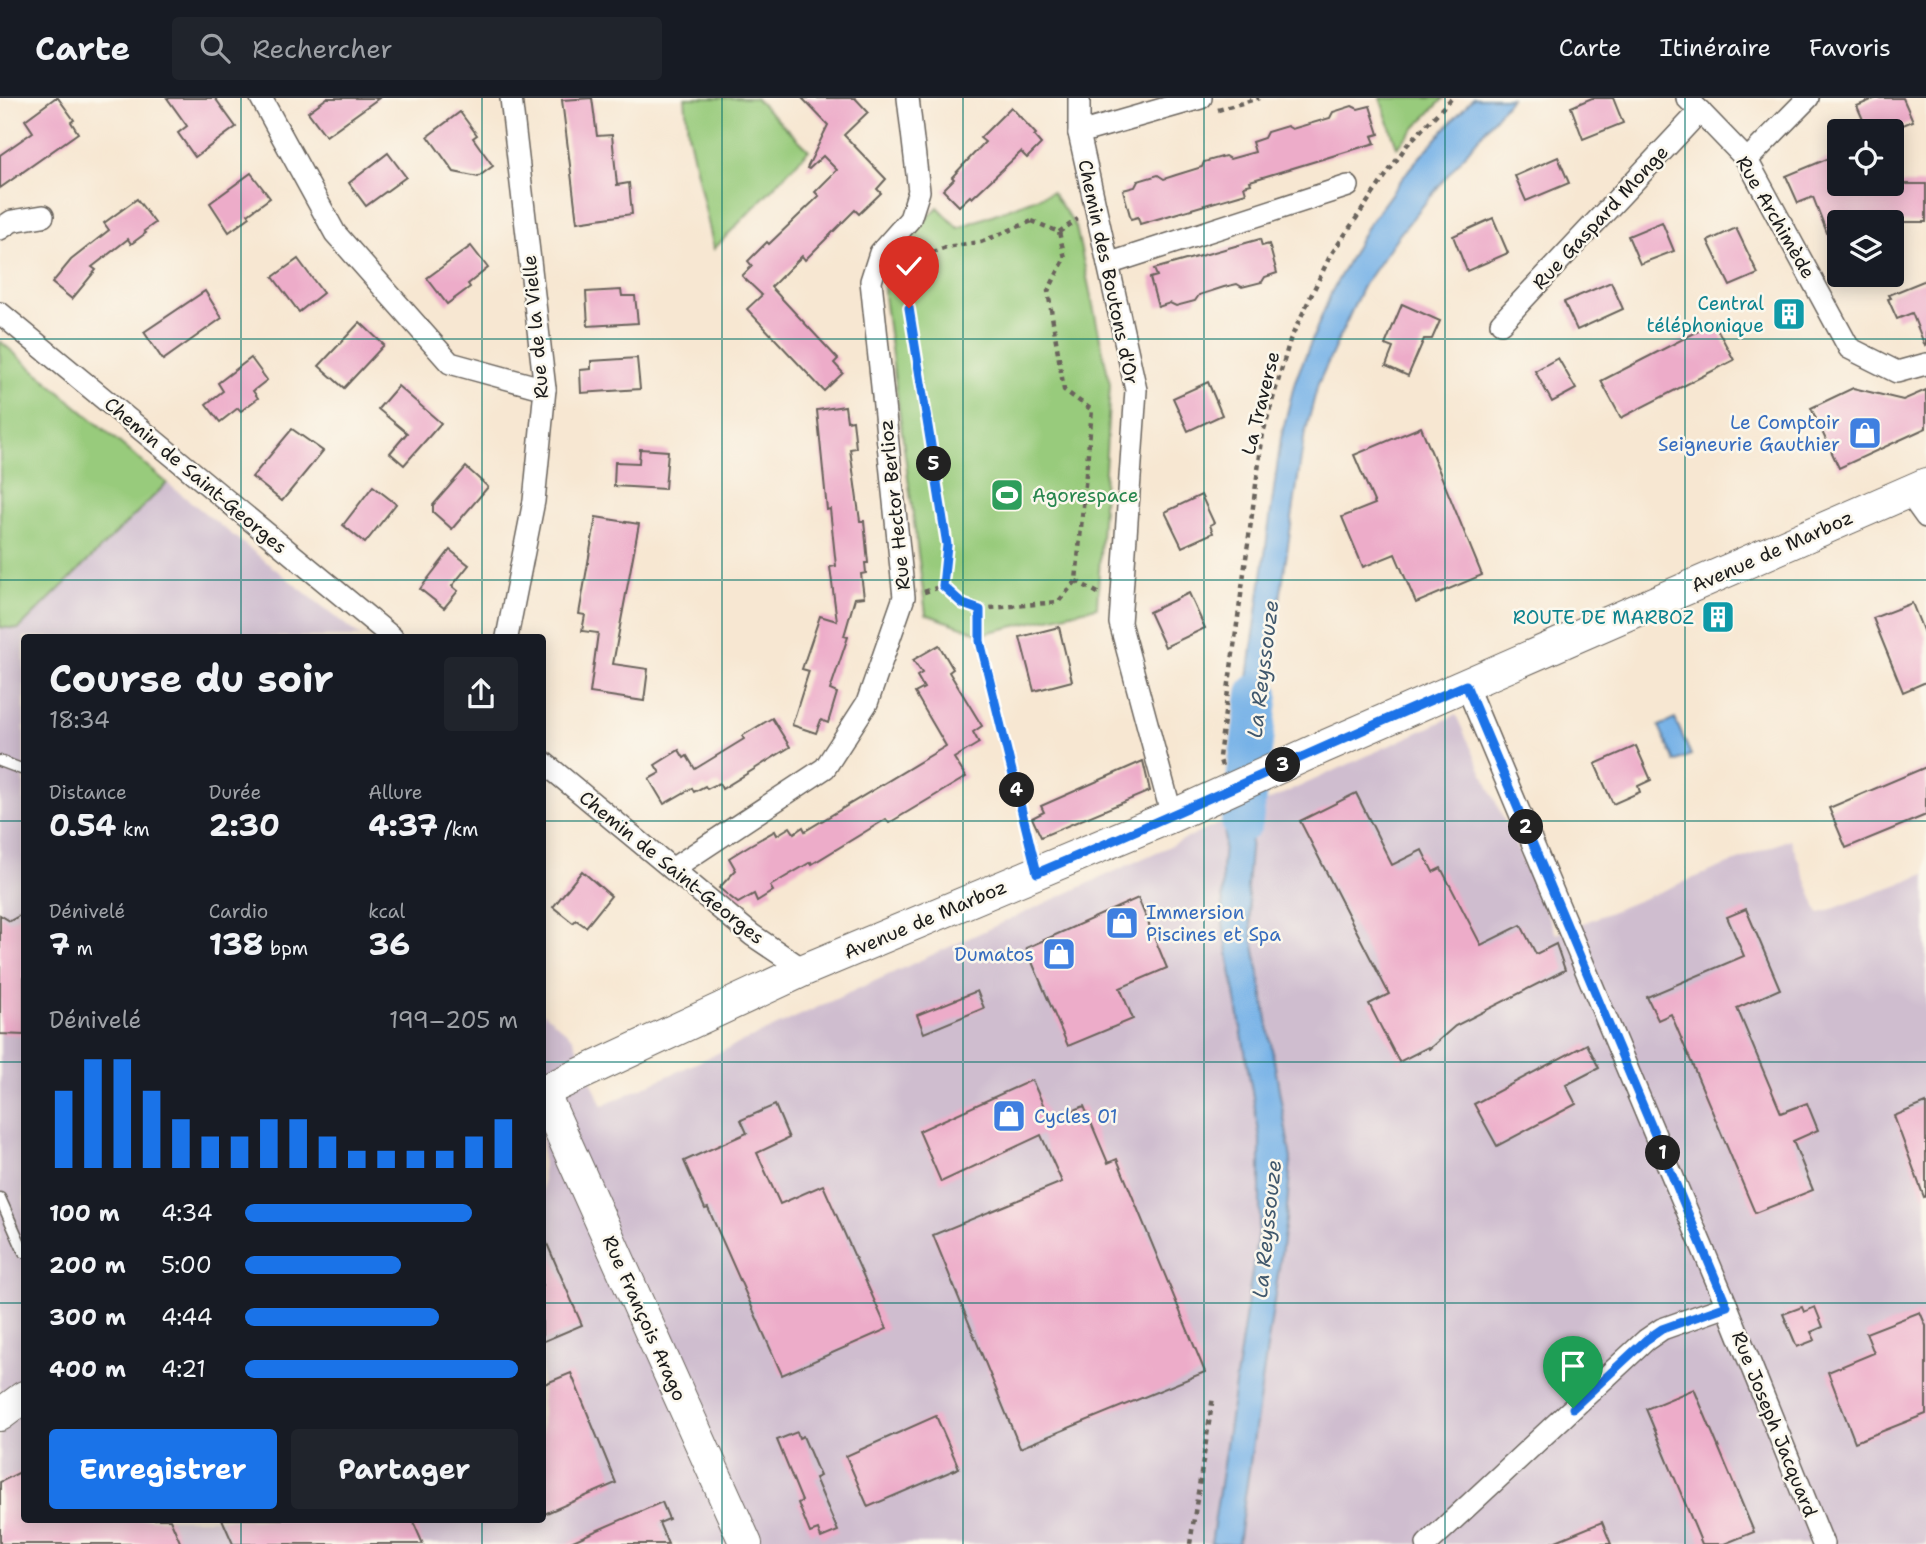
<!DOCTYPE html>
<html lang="fr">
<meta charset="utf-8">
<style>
:root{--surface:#171b24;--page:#20242c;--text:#f1f3f6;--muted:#9ea1a6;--line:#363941;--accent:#1a73e8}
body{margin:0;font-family:"Shantell Sans",sans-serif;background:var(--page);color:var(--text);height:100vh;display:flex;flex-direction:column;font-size:26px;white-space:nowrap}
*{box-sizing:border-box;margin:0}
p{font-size:23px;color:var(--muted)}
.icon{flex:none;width:38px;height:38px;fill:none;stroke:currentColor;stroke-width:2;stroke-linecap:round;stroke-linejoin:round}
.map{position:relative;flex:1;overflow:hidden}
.details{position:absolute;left:21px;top:536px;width:525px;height:889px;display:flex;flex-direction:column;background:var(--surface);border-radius:7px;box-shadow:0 4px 18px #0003}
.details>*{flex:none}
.fabs{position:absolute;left:1827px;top:21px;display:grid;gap:14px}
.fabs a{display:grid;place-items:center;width:77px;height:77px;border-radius:7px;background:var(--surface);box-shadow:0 4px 18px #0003;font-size:35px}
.pin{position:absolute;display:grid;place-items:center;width:60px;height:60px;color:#fff;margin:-72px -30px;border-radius:50% 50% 50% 0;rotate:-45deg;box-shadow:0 0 7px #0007}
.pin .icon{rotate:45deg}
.km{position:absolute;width:35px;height:35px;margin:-18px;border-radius:50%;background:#222;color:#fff;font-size:19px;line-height:35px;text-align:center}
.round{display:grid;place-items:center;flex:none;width:74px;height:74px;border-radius:7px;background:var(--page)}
.headline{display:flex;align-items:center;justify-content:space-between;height:119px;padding:0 28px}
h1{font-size:38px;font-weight:700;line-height:52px}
.stats{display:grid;grid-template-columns:repeat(3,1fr);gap:10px;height:119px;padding:7px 28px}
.stats div{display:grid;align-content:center}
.stats b{font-size:30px;font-weight:700}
.stats small{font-size:19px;font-weight:400}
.stats p{font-size:19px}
.chart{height:196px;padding:14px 28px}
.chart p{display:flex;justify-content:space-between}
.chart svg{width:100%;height:126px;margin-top:7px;stroke:var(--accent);stroke-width:6}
.button{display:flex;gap:14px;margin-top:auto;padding:14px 28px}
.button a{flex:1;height:80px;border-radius:7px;background:var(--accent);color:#fff;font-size:28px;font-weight:700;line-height:80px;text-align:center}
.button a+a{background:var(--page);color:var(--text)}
ul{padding:0 28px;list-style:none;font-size:23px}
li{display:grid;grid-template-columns:112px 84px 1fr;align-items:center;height:52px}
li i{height:18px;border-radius:9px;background:var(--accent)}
header{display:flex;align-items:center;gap:42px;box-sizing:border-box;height:98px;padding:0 35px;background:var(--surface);border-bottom:2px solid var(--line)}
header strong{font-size:33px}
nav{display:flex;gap:38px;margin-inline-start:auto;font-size:24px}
.search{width:490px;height:63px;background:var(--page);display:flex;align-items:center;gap:18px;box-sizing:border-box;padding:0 24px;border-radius:7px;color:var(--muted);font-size:26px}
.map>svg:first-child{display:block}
.industrial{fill:#cfbdcf}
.green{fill:#98cb7b;stroke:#5a744c;stroke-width:2}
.water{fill:#75b1e7;stroke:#486682;stroke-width:2}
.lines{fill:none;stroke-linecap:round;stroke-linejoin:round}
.river{stroke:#75b1e7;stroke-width:42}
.building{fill:#edacc9}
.lane-casing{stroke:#69635c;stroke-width:13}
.street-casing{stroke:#69635c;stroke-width:24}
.secondary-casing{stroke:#69635c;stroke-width:34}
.path{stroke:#69635c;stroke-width:4.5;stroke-dasharray:5 5;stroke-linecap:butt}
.lane{stroke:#fff;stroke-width:10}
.street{stroke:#fff;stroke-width:21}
.secondary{stroke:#fff;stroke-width:32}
.route-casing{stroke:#fff;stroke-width:14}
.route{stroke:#1a73e8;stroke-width:9}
.grid{fill:none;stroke:#0f766e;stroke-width:2;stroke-opacity:0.55}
.labels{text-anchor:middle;stroke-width:5;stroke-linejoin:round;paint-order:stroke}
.street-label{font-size:19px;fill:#1c1c1c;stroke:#fbf7ec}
.culture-label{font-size:19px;fill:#0d838f;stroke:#fbf7ec;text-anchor:end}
.shop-label{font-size:19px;fill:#366cbe;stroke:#fbf7ec;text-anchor:end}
.leisure-label{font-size:19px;fill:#27864d;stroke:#fbf7ec;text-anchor:start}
.water-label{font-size:21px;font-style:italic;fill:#40586d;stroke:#fbf7ec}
</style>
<header>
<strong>Carte</strong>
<div class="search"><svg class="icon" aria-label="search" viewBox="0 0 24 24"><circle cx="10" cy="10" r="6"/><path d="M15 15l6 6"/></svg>Rechercher</div>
<nav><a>Carte</a><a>Itinéraire</a><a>Favoris</a></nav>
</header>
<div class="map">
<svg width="1926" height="1446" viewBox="0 0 1926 1446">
<rect width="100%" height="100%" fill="#fbf7ec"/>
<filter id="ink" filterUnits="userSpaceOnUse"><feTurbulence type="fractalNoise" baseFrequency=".0143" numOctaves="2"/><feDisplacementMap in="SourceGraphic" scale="14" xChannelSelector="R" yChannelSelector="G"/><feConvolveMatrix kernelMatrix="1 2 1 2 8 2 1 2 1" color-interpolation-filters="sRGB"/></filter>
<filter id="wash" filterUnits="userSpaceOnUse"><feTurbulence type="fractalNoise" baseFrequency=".00686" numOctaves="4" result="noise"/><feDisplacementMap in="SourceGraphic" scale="28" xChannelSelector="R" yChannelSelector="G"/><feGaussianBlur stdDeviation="1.57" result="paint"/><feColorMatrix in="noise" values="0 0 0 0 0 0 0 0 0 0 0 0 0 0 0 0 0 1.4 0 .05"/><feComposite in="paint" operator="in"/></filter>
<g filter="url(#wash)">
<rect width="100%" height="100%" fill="#f7e7d2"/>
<polygon class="industrial" points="167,385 361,539 24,539 24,1421 542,1421 543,914 573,940 602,1008 1456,617 1556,836 1790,741 1819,816 1926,776 1926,1446 0,1446 0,529 19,530"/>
<g class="green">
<polygon points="685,0 755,0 809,52 714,151 688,35"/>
<polygon points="1380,0 1444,0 1397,49"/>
<polygon points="1052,94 1076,129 1110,286 1097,509 981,536 926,516 884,198 885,176 891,158 938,109 958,130"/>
<polygon points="0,243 167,385 19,531 0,529"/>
</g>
<g class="water">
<polygon points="1473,0 1511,0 1398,138 1363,188 1318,286 1304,340 1258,649 1237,659 1281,340 1295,283 1332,193 1366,130 1410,70"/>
<polygon points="1675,621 1691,657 1675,664 1659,628"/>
<polygon points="1255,688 1247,789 1252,835 1291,1061 1286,1122 1238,1446 1211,1446 1260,1121 1260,1040 1223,826 1222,772 1227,704"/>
</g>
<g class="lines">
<polyline class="river" points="1242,723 1258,596"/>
</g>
<g id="blocks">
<g class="building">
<polygon points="55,0 58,0 74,22 71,24 78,35 0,90 0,57 33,34 25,22"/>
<polygon points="167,0 215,0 236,29 195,59 178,35 187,28"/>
<polygon points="327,0 379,0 326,38 308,14"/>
<polygon points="592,0 597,38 612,37 617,87 629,85 632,116 577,124 562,2"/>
<polygon points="802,0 855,0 868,14 844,37 886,81 877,91 881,95 859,116 855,112 805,162 802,158 771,189 838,261 834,265 843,275 824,293 747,211 762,197 742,178 752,168 748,163 767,144 769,146 819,98 815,94 837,72 823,58 809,71 807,70 828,27"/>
<polygon points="1592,0 1613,0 1623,25 1583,41 1571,9"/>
<polygon points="1876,0 1903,0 1913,23 1888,33 1868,33 1857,8"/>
<polygon points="1352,8 1358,11 1370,8 1379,36 1372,38 1375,45 1250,83 1251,86 1244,88 1246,95 1140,126 1138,119 1131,121 1123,92 1135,89 1138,83 1158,77 1164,81 1176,77 1202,69 1204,64 1225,58 1230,61 1255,54 1252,44 1264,40 1267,34 1287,28 1292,31 1330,20 1333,14"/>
<polygon points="1011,9 1036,36 1034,38 1041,46 1027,60 1021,54 972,100 970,98 959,108 943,92 954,81 952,79 985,44 980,40"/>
<polygon points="460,14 477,37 473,40 493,68 478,79 454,74 428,38"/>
<polygon points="388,55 406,79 366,108 349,85"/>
<polygon points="1839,56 1839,86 1926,86 1926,124 1839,124 1838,163 1813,99 1798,105 1786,78"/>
<polygon points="1558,59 1569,85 1526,103 1515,78"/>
<polygon points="251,75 270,100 248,116 250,119 229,134 210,105"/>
<polygon points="137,101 155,125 144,133 146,135 131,146 128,141 92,169 96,172 72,201 52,185 71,162 109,132 104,125"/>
<polygon points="1493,120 1508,155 1467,173 1453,138"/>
<polygon points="1662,124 1674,153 1640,166 1628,138"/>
<polygon points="1736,130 1758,176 1730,188 1708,143"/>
<polygon points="1260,141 1262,148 1269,146 1277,175 1265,179 1262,184 1242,189 1237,186 1224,189 1199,197 1195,203 1176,208 1170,205 1158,209 1150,180 1157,178 1154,171"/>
<polygon points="471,148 488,170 468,186 470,189 447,206 427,180"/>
<polygon points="298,161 323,195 299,214 273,179"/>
<polygon points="1926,182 1926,247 1925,248 1912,215 1897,221 1888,201 1891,200 1889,197"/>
<polygon points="1611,184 1623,211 1577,232 1564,204"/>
<polygon points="621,192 622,198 635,198 638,225 588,228 586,194"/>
<polygon points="205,193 222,220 163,262 144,234"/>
<polygon points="1402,206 1440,223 1432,241 1424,241 1408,278 1386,268 1393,250 1385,247"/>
<polygon points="360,224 384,247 344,290 319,268"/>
<polygon points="1714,225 1734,262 1621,320 1601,283"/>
<polygon points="251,260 267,282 253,293 258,300 241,313 238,310 220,324 206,306 223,293 218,285"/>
<polygon points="637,260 640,291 581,295 580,272 591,271 591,263"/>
<polygon points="1558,260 1576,291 1552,304 1535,273"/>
<polygon points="1208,284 1222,317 1188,333 1173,300"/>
<polygon points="398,288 441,325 404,367 390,355 407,335 378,311"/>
<polygon points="1853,290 1903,302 1926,292 1926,330 1839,370 1811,310"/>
<polygon points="845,308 847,323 853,322 856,350 850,351 860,423 864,423 868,465 865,465 866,475 861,476 864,499 855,500 844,538 848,539 830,592 837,595 828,625 821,622 816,635 792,627 809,573 802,571 820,518 837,523 830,469 836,468 830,411 827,412 817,312"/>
<polygon points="1421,329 1482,477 1416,505 1395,456 1363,469 1342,419 1375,406 1354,357"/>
<polygon points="292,331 323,353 282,403 252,379"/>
<polygon points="640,351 668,353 665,391 614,388 615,364 639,365"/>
<polygon points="466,369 488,389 452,431 433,414 433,407"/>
<polygon points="373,388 396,406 365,445 343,427"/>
<polygon points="1201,397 1214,425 1210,427 1213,435 1182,449 1165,414"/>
<polygon points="596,419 639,426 613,566 648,571 644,603 590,595 598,535 582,533 585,517 579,516"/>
<polygon points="450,452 469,467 452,488 458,493 444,510 420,491"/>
<polygon points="1189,495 1205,530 1165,549 1149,514"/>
<polygon points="1912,505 1926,540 1926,584 1903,594 1873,520"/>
<polygon points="1059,529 1072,583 1034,593 1020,539"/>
<polygon points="939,547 953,571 949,574 982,628 973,634 979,645 954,660 966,679 889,725 886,721 812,766 811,764 770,788 773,793 757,803 754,796 738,805 719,790 736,772 729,760 750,747 775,733 777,737 790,729 794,735 803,729 805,733 946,648 915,595 924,590 917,578 922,575 913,562"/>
<polygon points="772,620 790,649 722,691 719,685 707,691 705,688 694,694 692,690 664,706 649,681 660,675 655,667 679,652 684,660 687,658 695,671 744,641 742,638"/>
<polygon points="1636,648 1651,682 1638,688 1640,694 1613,706 1595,666"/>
<polygon points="1143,663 1150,693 1041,739 1032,720 1044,714 1041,708"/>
<polygon points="1926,669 1926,717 1846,750 1829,710"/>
<polygon points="1356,695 1392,767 1422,752 1433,774 1441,770 1481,847 1521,827 1536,856 1556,846 1565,872 1455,928 1429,951 1428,949 1399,964 1369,906 1389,896 1300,723"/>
<polygon points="582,773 611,798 586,829 576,822 573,825 553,809"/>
<polygon points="1138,800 1167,870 1120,890 1133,921 1068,948 1026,850"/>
<polygon points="1746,811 1780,891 1737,910 1781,1015 1807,1005 1818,1032 1793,1043 1813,1092 1755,1115 1671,916 1658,922 1647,899 1744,858 1727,819"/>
<polygon points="24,815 24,937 0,936 0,817 10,823"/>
<polygon points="977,893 984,910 924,935 917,917"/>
<polygon points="1587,946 1599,970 1566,987 1576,1006 1497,1048 1474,1006"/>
<polygon points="1032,982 1050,1022 1084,1008 1108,1065 1117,1061 1205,1274 1020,1350 933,1137 1062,1084 1041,1037 941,1084 919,1033"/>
<polygon points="1926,1005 1926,1098 1924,1099 1894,1018"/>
<polygon points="775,1007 789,1040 757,1055 780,1106 823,1087 887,1231 782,1277 708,1110 705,1111 684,1063 747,1035 741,1022"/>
<polygon points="542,1134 582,1227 542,1244"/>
<polygon points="1802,1209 1804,1214 1815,1209 1823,1229 1811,1234 1815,1242 1797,1249 1783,1216"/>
<polygon points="1920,1214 1926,1228 1926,1316 1855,1344 1828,1274 1874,1255 1866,1235"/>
<polygon points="571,1275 616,1385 542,1417 542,1287"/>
<polygon points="1694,1291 1754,1434 1724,1446 1702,1446 1646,1311"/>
<polygon points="936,1318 959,1370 868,1409 846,1358"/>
<polygon points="797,1334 799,1340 803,1338 820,1378 815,1380 838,1433 821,1440 818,1432 810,1435 798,1405 802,1403 777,1342"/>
<polygon points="24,1372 24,1421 170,1421 181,1446 0,1446 0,1384"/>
<polygon points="662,1404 669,1421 659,1425 668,1446 566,1446"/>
<polygon points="222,1421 412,1421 423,1446 233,1446"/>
<polygon points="1602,1424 1611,1446 1551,1446 1551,1445"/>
</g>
</g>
</g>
<g filter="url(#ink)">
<use href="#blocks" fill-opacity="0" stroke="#69635c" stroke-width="2"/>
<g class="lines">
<defs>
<g id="lane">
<polyline points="0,663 24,672"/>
<polyline points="0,1100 24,1154"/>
</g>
<g id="street">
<polyline points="261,0 335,135 450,265 545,291"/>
<polyline points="1079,0 1079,35 1136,292 1120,525 1172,718"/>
<polyline points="1687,0 1747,62 1849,250 1897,274 1926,266"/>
<polyline points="1079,35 1201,0"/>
<polyline points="1747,62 1808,0"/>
<polyline points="0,131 12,123 43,118"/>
<polyline points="1108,166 1348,88"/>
<polyline points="0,215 392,539"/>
<polyline points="1501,225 1700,13"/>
<polyline points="1908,394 1926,419"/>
<polyline points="507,539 534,403 545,291 511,0"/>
<polyline points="1466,587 1727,1208 1823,1446"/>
<polyline points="542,663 752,837 804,872"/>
<polyline points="672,771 825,670 867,605 904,499 871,183 880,155 910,121 919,93 908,0"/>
<polyline points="1427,1446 1646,1242 1662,1231 1727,1208"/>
</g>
<g id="secondary">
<polyline points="542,994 804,872 1172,718 1321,650 1926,386"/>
<polyline points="543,994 746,1446"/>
<polyline points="0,1317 24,1299"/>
</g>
</defs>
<use href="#lane" class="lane-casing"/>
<use href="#street" class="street-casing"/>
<use href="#secondary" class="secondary-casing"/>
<g class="path">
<polyline points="1218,12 1259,0"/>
<polygon points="1032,123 1059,134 1065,160 1048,193 1064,292 1092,312 1076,483 1058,504 980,511 963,506 943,488 947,447 917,250 904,181 924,157 946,149 981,144"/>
<polyline points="1059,134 1078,121"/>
<polyline points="1076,483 1100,496"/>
<polyline points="924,494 943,488"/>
<polyline points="980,511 980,543 1031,750"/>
<polyline points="1222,668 1219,659 1263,335 1290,242 1330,158 1407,47 1452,0"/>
<polyline points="1190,1446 1213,1299"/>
</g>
<use href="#lane" class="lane"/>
<use href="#street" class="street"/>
<use href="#secondary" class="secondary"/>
</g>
</g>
<g class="lines" filter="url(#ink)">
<defs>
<path id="route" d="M909,210L947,447L943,488L963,506L980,512V543L1037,775C1181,715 1323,648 1466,587L1727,1208L1662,1231L1646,1242L1573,1310"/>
</defs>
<use href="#route" class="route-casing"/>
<use href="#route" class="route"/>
</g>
<path class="grid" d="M241,0V539M482,0V539M722,0V1446M963,0V1446M1204,0V1446M1445,0V1446M1685,0V1446M0,241H1926M0,482H1926M0,723H24M542,723H1926M0,964H24M542,964H1926M0,1205H24M542,1205H1926M241,1421V1446M482,1421V1446"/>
<defs>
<symbol id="building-square" viewBox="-11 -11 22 22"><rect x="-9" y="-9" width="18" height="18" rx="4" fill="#0f9aa8" stroke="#fbf7ec"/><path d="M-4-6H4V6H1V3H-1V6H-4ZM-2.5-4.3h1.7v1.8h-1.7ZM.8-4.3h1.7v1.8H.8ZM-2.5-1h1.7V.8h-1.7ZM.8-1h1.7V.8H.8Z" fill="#fff"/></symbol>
<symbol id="shop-square" viewBox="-11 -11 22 22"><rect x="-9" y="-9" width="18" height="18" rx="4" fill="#3f7fe0" stroke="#fbf7ec"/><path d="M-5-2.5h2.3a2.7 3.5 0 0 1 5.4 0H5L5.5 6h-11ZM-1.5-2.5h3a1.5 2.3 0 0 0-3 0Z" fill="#fff"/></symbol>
<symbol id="stadium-square" viewBox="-11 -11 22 22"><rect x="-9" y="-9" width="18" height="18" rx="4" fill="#2e9e5b" stroke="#fbf7ec"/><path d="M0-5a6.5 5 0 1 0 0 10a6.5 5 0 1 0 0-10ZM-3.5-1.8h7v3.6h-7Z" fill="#fff"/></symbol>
</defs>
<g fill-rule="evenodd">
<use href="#building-square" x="1770" y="197" width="38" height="38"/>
<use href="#shop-square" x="1846" y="316" width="38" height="38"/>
<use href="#stadium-square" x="988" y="378" width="38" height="38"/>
<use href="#building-square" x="1699" y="500" width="38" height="38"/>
<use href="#shop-square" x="1103" y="806" width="38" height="38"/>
<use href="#shop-square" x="1040" y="837" width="38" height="38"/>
<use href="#shop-square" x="990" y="999" width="38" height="38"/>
</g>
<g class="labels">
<g class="street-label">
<text transform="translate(1600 119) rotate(-47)" y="7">Rue Gaspard Monge</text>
<text transform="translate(1776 119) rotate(60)" y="7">Rue Archimède</text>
<text transform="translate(1109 174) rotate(78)" y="7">Chemin des Boutons d'Or</text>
<text transform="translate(535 229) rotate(-95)" y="7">Rue de la Vielle</text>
<text transform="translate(1260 305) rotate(-76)" y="7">La Traverse</text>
<text transform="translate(196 377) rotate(40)" y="7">Chemin de Saint-Georges</text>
<text transform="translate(894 407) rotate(-96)" y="7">Rue Hector Berlioz</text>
<text transform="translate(1772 453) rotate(-24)" y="7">Avenue de Marboz</text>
<text transform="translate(672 769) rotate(39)" y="7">Chemin de Saint-Georges</text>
<text transform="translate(925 821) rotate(-23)" y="7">Avenue de Marboz</text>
<text transform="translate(645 1220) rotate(66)" y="7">Rue François Arago</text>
<text transform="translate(1775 1326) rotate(68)" y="7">Rue Joseph Jacquard</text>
</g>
<g class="culture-label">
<text x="1764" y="212">Central<tspan x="1764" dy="22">téléphonique</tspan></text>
<text x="1694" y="526">ROUTE DE MARBOZ</text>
</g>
<g class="shop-label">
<text x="1840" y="331">Le Comptoir<tspan x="1840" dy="22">Seigneurie Gauthier</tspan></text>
<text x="1146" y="821" text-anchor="start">Immersion<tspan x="1146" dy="22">Piscines et Spa</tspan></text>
<text x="1034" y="863">Dumatos</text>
<text x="1034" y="1025" text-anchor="start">Cycles 01</text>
</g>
<g class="leisure-label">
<text x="1032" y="404">Agorespace</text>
</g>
<g class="water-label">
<text transform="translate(1263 571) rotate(-83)" y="7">La Reyssouze</text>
<text transform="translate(1267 1131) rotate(-84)" y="7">La Reyssouze</text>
</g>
</g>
</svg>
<div class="fabs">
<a><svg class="icon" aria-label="locate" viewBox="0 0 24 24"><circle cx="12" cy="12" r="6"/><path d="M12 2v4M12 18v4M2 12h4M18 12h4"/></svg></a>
<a><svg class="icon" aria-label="layers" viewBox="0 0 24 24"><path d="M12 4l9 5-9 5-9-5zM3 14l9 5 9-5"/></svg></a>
</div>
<div class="pin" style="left:1573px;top:1310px;background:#1e9e55"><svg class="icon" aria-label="arrive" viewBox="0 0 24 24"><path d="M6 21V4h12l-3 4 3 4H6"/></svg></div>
<div class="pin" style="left:909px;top:210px;background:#d93025"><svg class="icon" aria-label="check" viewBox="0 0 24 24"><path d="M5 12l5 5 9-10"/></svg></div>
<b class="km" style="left:1663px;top:1055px">1</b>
<b class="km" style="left:1526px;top:729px">2</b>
<b class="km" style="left:1283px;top:667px">3</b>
<b class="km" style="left:1017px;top:692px">4</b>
<b class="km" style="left:934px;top:366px">5</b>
<section class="details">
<div class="headline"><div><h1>Course du soir</h1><p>18:34</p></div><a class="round"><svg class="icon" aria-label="share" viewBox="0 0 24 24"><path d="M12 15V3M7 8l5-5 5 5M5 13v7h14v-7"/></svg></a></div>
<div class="stats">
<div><p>Distance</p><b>0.54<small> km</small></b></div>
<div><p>Durée</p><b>2:30</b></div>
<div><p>Allure</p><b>4:37<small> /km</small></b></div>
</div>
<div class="stats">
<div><p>Dénivelé</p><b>7<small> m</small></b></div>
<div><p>Cardio</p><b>138<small> bpm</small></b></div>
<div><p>kcal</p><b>36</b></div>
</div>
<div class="chart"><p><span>Dénivelé</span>199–205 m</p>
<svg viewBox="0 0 160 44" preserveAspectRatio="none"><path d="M5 44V17M15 44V6M25 44V6M35 44V17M45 44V27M55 44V33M65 44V33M75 44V27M85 44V27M95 44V33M105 44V38M115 44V38M125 44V38M135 44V38M145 44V33M155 44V27"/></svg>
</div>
<ul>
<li><b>100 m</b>4:34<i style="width:83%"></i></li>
<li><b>200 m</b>5:00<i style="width:57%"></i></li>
<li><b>300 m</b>4:44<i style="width:71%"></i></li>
<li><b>400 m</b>4:21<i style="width:100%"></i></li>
</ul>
<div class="button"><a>Enregistrer</a><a>Partager</a></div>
</section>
</div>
